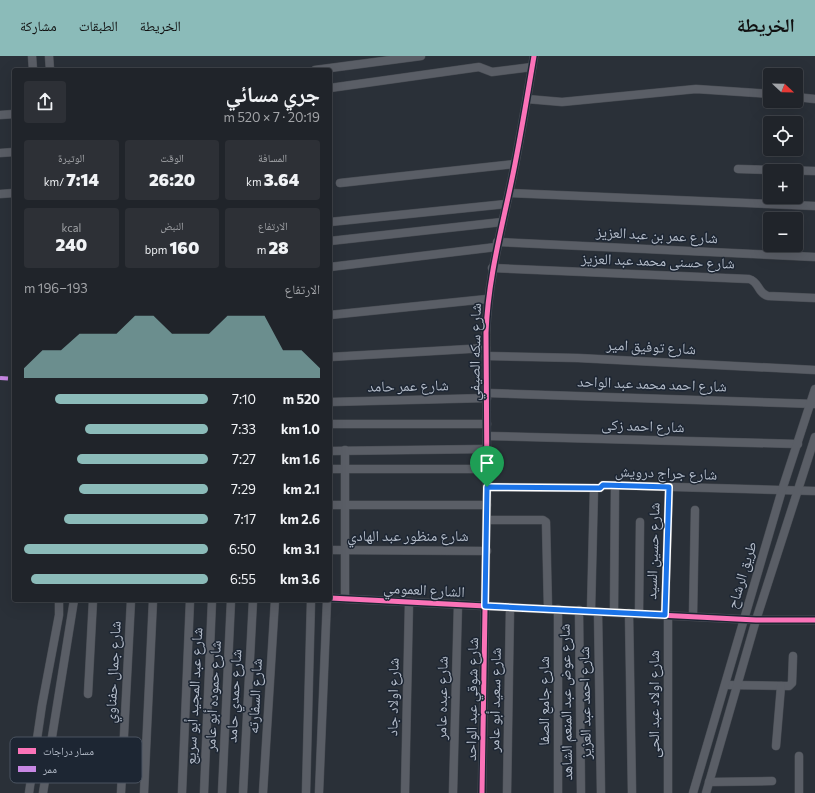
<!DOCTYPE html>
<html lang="ar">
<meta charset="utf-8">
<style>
:root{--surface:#20242a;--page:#2d3036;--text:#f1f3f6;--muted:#a2a4a8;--line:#3d4147;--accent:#8bbbb9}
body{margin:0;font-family:Commissioner,"Noto Naskh Arabic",sans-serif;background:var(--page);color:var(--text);direction:rtl;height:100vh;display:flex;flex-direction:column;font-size:15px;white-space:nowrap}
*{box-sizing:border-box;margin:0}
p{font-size:13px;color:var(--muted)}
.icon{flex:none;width:22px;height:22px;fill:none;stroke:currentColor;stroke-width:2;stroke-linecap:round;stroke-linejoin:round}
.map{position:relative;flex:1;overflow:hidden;direction:ltr}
.side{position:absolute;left:12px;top:12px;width:320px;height:534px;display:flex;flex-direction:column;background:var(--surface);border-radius:4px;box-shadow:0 4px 16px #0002,0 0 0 1px var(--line);direction:rtl}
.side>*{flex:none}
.needle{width:26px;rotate:112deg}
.fabs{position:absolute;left:763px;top:12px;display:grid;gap:8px}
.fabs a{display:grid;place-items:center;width:40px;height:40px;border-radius:4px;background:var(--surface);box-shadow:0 4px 16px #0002,0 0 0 1px var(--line);font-size:20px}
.pin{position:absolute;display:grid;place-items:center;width:34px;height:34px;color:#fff;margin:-41px -17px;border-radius:50% 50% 50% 0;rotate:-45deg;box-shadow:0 0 4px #0007}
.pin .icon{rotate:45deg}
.round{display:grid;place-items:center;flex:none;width:42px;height:42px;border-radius:4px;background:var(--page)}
.head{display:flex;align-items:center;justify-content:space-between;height:68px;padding:0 12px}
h1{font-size:22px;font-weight:800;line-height:30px}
.stats{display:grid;grid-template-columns:repeat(3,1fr);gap:6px;height:68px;padding:4px 12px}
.stats div{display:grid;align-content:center;border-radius:4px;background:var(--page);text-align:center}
.stats b{font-size:17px;font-weight:800}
.stats small{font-size:11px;font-weight:400}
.stats p{font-size:11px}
.chart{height:112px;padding:8px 12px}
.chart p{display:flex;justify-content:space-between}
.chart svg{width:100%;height:72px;margin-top:4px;fill:var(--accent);opacity:.7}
ul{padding:0 12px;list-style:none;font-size:13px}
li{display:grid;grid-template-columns:64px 48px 1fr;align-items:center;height:30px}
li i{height:10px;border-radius:5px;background:var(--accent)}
header{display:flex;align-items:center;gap:24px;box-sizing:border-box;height:56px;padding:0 20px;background:var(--accent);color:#111}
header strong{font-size:19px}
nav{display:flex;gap:22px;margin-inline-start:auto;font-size:14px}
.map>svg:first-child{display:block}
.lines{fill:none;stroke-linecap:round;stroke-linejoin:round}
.minor-casing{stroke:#484c53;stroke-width:9}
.minor{stroke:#5a5e66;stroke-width:8}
.quiet{stroke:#c787e3;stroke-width:4;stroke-dasharray:8 4;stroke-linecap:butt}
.cycleway-casing{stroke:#1d2633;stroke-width:8}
.cycleway{stroke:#fb73b8;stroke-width:5}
.route-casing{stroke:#fff;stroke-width:8}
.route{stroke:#1a73e8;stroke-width:5}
.labels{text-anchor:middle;stroke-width:3;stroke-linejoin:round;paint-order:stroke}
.street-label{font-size:15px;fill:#b4bcc9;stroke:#1d2633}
.key{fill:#1d2633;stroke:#4a5360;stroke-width:1}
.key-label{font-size:11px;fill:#b4bcc9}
</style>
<header>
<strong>الخريطة</strong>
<nav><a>الخريطة</a><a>الطبقات</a><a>مشاركة</a></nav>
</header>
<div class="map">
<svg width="815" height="737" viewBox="0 0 815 737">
<rect width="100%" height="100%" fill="#2a3038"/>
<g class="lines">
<defs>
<g id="minor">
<polyline points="32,0 33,14"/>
<polyline points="49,0 50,14"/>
<polyline points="315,14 421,0"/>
<polyline points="330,32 479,11 492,16 532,11"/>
<polyline points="796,41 815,43"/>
<polyline points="527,43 562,46 696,33 770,38"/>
<polyline points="0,59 14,58"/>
<polyline points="0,97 14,96"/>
<polyline points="738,113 815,115"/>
<polyline points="340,127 515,108"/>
<polyline points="509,137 815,150"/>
<polyline points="0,138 14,137"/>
<polyline points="330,166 506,148"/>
<polyline points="330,185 502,166"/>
<polyline points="497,186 815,201"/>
<polyline points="330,211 496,191"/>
<path d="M492,212L749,223C760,226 757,237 768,240L815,242"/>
<polyline points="330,259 487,243"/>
<polyline points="486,300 578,302 815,314"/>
<polyline points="330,301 486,292"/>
<polyline points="487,337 815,348"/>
<polyline points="330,346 487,342"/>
<polyline points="330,368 487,368"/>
<polyline points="487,380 798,388"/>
<polyline points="330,395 487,393"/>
<polyline points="330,413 487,413"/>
<polyline points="487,431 600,432 603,429 815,435"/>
<polyline points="330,449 487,449"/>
<polyline points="487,464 543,464 546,466 548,553"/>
<polyline points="330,494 487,495"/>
<polyline points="330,542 756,564 815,564"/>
<polyline points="345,542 345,394"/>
<polyline points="579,554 581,737"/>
<polyline points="591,555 594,432"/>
<polyline points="598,556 601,737"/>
<polyline points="614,556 615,430"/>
<polyline points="629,557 632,737"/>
<polyline points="639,558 640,466"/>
<polyline points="665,559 669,431"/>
<polyline points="668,559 668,737"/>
<polyline points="693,560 695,454"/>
<polyline points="726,629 789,630 792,627 793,600"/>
<polyline points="88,638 93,544"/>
<polyline points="776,690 781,630"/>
<polyline points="709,726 772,725"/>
<polyline points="29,737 42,649 59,559 59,544"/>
<polyline points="43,737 74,544"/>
<polyline points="121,737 131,544"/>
<polyline points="144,737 153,544"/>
<polyline points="182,737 190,544"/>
<polyline points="204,737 212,544"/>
<polyline points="222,737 231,544"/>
<polyline points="243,737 253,544"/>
<polyline points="263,737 275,544"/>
<polyline points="306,737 311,544"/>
<polyline points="319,737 327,544"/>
<polyline points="405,737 409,546"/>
<polyline points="453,737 458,548"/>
<path d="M482,737L487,431L486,277C488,219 504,165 515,108C522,72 528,36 534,0"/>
<polyline points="507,737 510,551"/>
<polyline points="558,737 558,553"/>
<polyline points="693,737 782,434 815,333"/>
<polyline points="706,737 756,564 815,381"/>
<polyline points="799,737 799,700"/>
</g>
</defs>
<use href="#minor" class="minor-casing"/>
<use href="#minor" class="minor"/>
<polyline class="quiet" points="0,322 14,323"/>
<defs>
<g id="cycleway">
<polyline points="330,542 756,564 815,564"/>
<path d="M482,737L487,431L486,277C488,219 504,165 515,108C522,72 528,36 534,0"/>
</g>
</defs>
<use href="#cycleway" class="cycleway-casing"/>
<use href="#cycleway" class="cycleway"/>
</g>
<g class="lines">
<defs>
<polygon id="route" points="603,429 669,431 665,559 485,550 487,431 600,432"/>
</defs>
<use href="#route" class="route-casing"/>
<use href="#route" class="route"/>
</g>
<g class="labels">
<g class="street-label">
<text transform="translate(657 179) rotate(3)" y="5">شارع عمر بن عبد العزيز</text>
<text transform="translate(658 205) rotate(2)" y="5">شارع حسنى محمد عبد العزيز</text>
<text transform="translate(651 291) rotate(3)" y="5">شارع توفيق امير</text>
<text transform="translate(475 296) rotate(-89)" y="5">شارع سكه الصيفي</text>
<text transform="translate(652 328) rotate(2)" y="5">شارع احمد محمد عبد الواحد</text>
<text transform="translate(408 330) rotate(-1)" y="5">شارع عمر حامد</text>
<text transform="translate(643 370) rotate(2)" y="5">شارع احمد زكى</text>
<text transform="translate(666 417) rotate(2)" y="5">شارع جراج درويش</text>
<text x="408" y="485">شارع منظور عبد الهادي</text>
<text transform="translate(653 495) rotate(-88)" y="5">شارع حسين السيد</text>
<text transform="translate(742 519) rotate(-73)" y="5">طريق الرشاح</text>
<text transform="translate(424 534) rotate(3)" y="5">الشارع العمومي</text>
<text transform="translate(113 616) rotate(-87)" y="5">شارع جمال حفناوي</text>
<text transform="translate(194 640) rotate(-87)" y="5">شارع عبد المجيد أبو سريع</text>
<text transform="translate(213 640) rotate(-87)" y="5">شارع حموده أبو عامر</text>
<text transform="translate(234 640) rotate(-87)" y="5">شارع حمدي حامد</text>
<text transform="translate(255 640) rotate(-87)" y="5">شارع السفارته</text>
<text transform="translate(393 641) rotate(-89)" y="5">شارع اولاد جاد</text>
<text transform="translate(442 642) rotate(-89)" y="5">شارع عبده عامر</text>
<text transform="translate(472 643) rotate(-89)" y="5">شارع شوقي عبد الواحد</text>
<text transform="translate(495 644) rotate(-89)" y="5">شارع سعيد أبو عامر</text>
<text transform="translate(544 645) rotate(-90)" y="5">شارع جامع الصفا</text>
<text transform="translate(566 646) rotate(-91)" y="5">شارع عوض عبد المنعم الشاهد</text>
<text transform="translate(585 647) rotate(-91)" y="5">شارع احمد عبد العزيز</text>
<text transform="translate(654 648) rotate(-90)" y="5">شارع اولاد عبد الحى</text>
</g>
</g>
<rect x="10" y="681" width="132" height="46" rx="6" class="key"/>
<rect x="18" y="692" width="18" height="6" fill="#fb73b8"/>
<rect x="18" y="710" width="18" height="6" fill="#c787e3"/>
<g class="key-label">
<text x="43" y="699">مسار دراجات</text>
<text x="43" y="717">ممر</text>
</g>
</svg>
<div class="fabs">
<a><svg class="needle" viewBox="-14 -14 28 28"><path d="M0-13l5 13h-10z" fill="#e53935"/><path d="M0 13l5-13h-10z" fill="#a2a4a8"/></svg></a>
<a><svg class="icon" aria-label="locate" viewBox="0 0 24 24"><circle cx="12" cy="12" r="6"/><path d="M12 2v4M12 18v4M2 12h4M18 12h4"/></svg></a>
<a>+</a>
<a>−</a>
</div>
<div class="pin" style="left:487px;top:431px;background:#1e9e55"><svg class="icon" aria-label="arrive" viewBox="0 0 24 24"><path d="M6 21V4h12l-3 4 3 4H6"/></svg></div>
<section class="side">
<div class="head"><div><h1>جري مسائي</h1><p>20:19 · 7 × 520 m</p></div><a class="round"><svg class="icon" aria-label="share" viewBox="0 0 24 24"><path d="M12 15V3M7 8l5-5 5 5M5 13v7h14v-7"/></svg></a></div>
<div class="stats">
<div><p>المسافة</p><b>3.64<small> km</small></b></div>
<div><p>الوقت</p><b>26:20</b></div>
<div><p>الوتيرة</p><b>7:14<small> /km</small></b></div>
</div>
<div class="stats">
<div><p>الارتفاع</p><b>28<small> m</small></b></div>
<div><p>النبض</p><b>160<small> bpm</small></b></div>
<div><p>kcal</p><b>240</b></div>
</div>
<div class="chart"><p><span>الارتفاع</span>193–196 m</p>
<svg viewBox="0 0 160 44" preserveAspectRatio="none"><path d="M0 44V38L10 27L20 27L30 17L40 17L50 17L60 6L70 6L80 17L90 17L100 17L110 6L120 6L130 6L140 27L150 27L160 38V44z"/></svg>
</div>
<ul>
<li><b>520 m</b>7:10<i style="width:83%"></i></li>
<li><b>1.0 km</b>7:33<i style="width:67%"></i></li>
<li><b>1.6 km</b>7:27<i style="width:71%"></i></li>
<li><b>2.1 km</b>7:29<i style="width:70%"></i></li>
<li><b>2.6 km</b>7:17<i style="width:78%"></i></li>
<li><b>3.1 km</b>6:50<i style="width:100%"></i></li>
<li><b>3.6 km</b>6:55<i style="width:96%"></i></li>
</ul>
</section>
</div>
